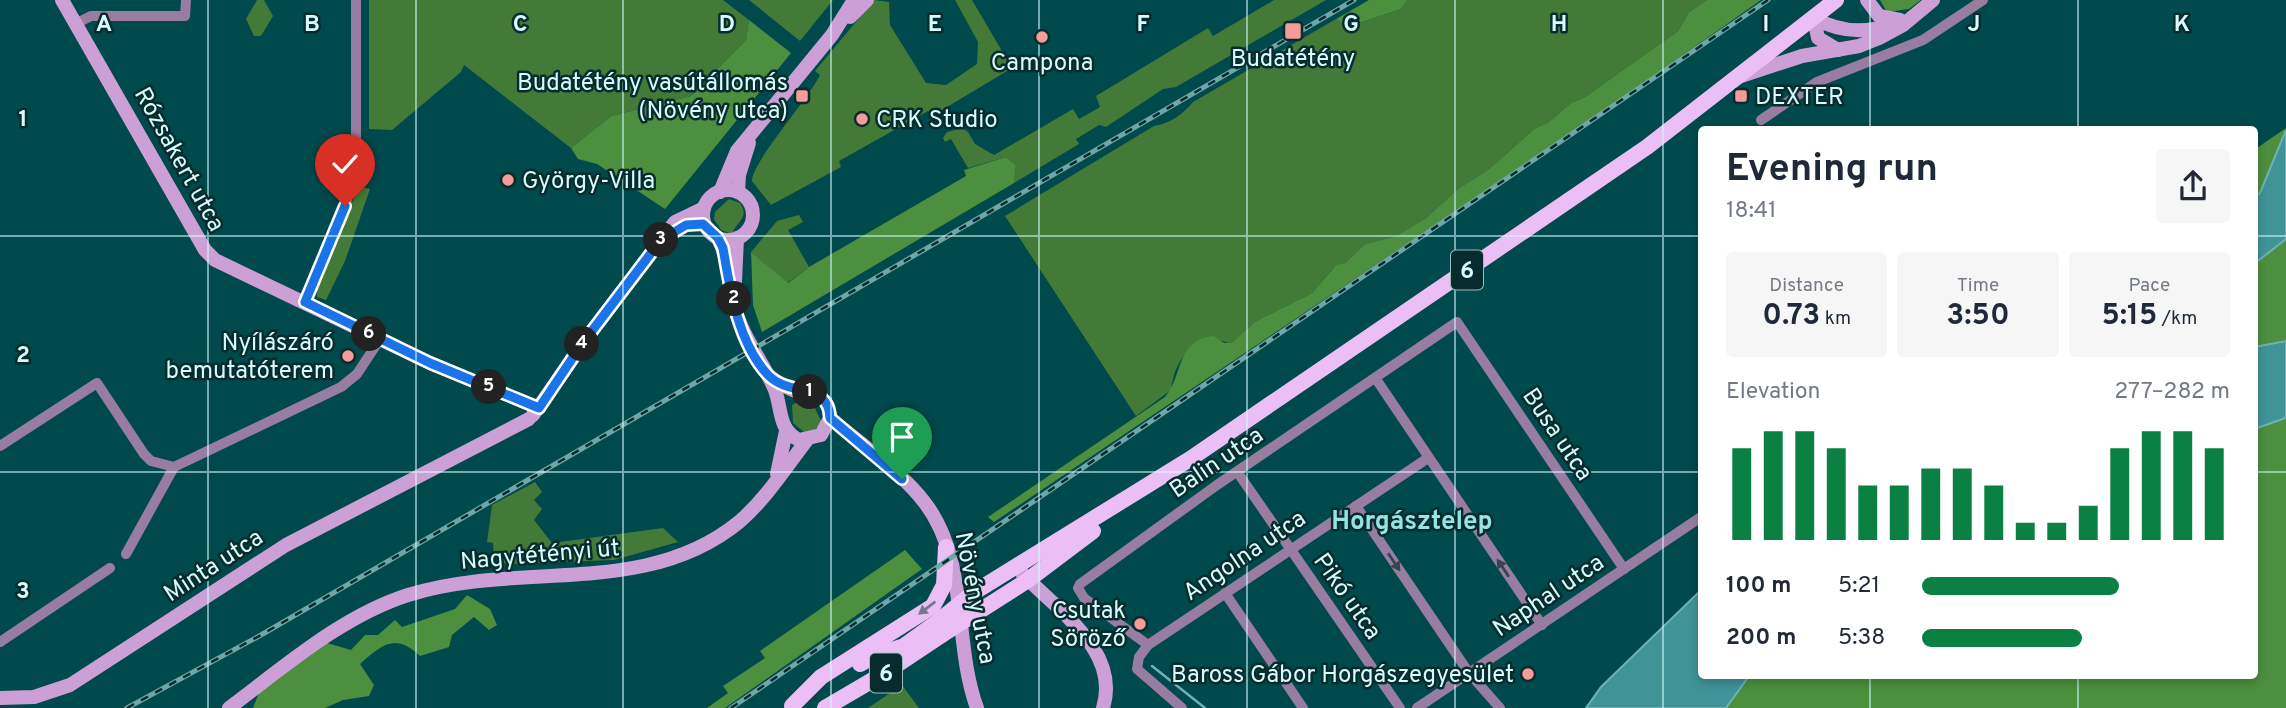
<!DOCTYPE html>
<meta charset="utf-8">
<style>
:root{--surface:#fff;--page:#f6f6f7;--text:#1f2937;--muted:#747a83;--accent:#0b8043}
body{margin:0;font-family:Overpass,sans-serif;background:var(--page);color:var(--text);height:100vh;display:flex;flex-direction:column;font-size:26px;white-space:nowrap}
*{box-sizing:border-box;margin:0}
p{font-size:23px;color:var(--muted)}
.icon{flex:none;width:38px;height:38px;fill:none;stroke:currentColor;stroke-width:2;stroke-linecap:round;stroke-linejoin:round}
.map{position:relative;flex:1;overflow:hidden}
.drawer{position:absolute;left:1698px;top:126px;width:560px;height:553px;display:flex;flex-direction:column;background:var(--surface);border-radius:7px;box-shadow:0 4px 10px #0003}
.drawer>*{flex:none}
.pin{position:absolute;display:grid;place-items:center;width:60px;height:60px;color:#fff;margin:-72px -30px;border-radius:50% 50% 50% 0;rotate:-45deg;box-shadow:0 0 7px #0007}
.pin .icon{rotate:45deg}
.km{position:absolute;width:35px;height:35px;margin:-18px;border-radius:50%;background:#222;color:#fff;font-size:19px;line-height:35px;text-align:center}
.round{display:grid;place-items:center;flex:none;width:74px;height:74px;border-radius:7px;background:var(--page)}
.head{display:flex;align-items:center;justify-content:space-between;height:119px;padding:0 28px}
h1{font-size:38px;font-weight:700;line-height:52px}
.figures{display:grid;grid-template-columns:repeat(3,1fr);gap:10px;height:119px;padding:7px 28px}
.figures div{display:grid;align-content:center;border-radius:7px;background:var(--page);text-align:center}
.figures b{font-size:30px;font-weight:700}
.figures small{font-size:19px;font-weight:400}
.figures p{font-size:19px}
.chart{height:196px;padding:14px 28px}
.chart p{display:flex;justify-content:space-between}
.chart svg{width:100%;height:126px;margin-top:7px;stroke:var(--accent);stroke-width:6}
ul{padding:0 28px;list-style:none;font-size:23px}
li{display:grid;grid-template-columns:112px 84px 1fr;align-items:center;height:52px}
li i{height:18px;border-radius:9px;background:var(--accent)}
.map>svg:first-child{display:block}
.green{fill:#437a38}
.forest{fill:#4c8f3e}
.water{fill:#409397;stroke:#6db2b6;stroke-width:2}
.lines{fill:none;stroke-linecap:round;stroke-linejoin:round}
.stream{stroke:#6db2b6;stroke-width:2.5}
.street{stroke:#997da0;stroke-width:10}
.secondary{stroke:#cc9fd6;stroke-width:14}
.primary{stroke:#ecbef6;stroke-width:16}
.rail-casing{stroke:#6fa6a8;stroke-width:5}
.rail{stroke:#082c2d;stroke-width:2.5;stroke-dasharray:8;stroke-linecap:butt}
.primary-bridge{stroke:#ecbef6;stroke-width:16}
.oneway{fill:#344450}
.oneway2{fill:#7a7592}
.route-casing{stroke:#fff;stroke-width:14}
.route{stroke:#1a73e8;stroke-width:9}
.grid{fill:none;stroke:#d6fcfe;stroke-width:2;stroke-opacity:0.55}
.poi-dot{fill:#f59b9a;stroke:#082c2d;stroke-width:2.5}
.labels{text-anchor:middle;stroke-width:5;stroke-linejoin:round;paint-order:stroke}
.shield{fill:#082c2d;stroke:#98bebf;stroke-width:2}
.shield-label{font-size:23px;font-weight:bold;fill:#d6fcfe}
.poi-label{font-size:24px;fill:#d6fcfe;stroke:#082c2d;text-anchor:end}
.street-label{font-size:24px;fill:#d6fcfe;stroke:#082c2d}
.neighbourhood-label{font-size:26px;font-weight:bold;fill:#93e3e7;stroke:#082c2d}
.grid-label{font-size:23px;text-anchor:middle;font-weight:bold;fill:#d6fcfe;stroke:#082c2d;stroke-width:5;stroke-linejoin:round;paint-order:stroke}
</style>
<div class="map">
<svg width="2286" height="708" viewBox="0 0 2286 708">
<rect width="100%" height="100%" fill="#00494c"/>
<g class="green">
<polygon points="257,0 264,0 273,16 261,36 254,36 246,19"/>
<polygon points="369,0 723,0 749,20 746,40 691,96 611,116 571,148 464,65 461,72 392,130 369,129"/>
<polygon points="749,0 833,0 800,41"/>
<path d="M874,0L889,2L890,25L926,83L946,85L977,64L978,42L955,0H972L1012,68L932,116L928,111L839,161L841,167L771,205L752,181C752,162 807,101 820,75L815,71Z"/>
<polygon points="1274,0 1326,0 1176,87 1163,89 1106,127 1099,125 1076,139 1079,144 1014,183 1016,165 1006,157 968,168 951,139 945,142 943,138 947,132 962,128 968,132 975,144 994,155 1073,109 1079,119 1100,107 1096,96 1208,28 1213,36"/>
<path d="M1407,0H1707L1689,12L1678,31L1585,97L1571,103L1549,122L1534,129L1488,170L1459,188L1426,218L1396,236L1365,244L1345,263L1335,266L1312,293L1256,321L1232,344L1208,337C1185,352 1175,361 1171,390L1136,416L1005,216L1154,126C1171,123 1182,115 1193,102L1336,19L1347,27L1401,9Z"/>
<polygon points="359,186 370,189 345,261 326,300 317,297 317,283"/>
<path d="M729,199L740,203C750,218 737,221 732,234L721,230L714,219L715,212Z"/>
<polygon points="799,215 803,222 788,230 809,267 787,283 751,252 777,221"/>
<polygon points="802,400 812,402 822,423 813,431 804,432 793,423 792,405"/>
<polygon points="535,482 542,492 534,500 542,509 534,520 552,543 663,528 678,542 614,560 506,564 494,556 493,543 487,542 492,505"/>
<polygon points="902,685 919,708 868,708"/>
</g>
<g class="forest">
<polygon points="1369,0 1407,0 1401,9 1347,27 1336,19"/>
<path d="M1707,0H1761L1604,111L994,522L988,517L1165,397C1183,377 1176,339 1214,336L1224,343H1232L1256,321L1312,293L1336,265L1345,263L1365,244L1396,236L1426,218L1459,188L1488,170L1534,129L1549,122L1571,103L1585,97L1678,31L1689,12Z"/>
<polygon points="1880,0 1921,0 1909,9 1887,12"/>
<polygon points="749,20 791,53 665,209 597,164 578,159 571,148 611,116 691,96 746,40"/>
<polygon points="2286,128 2260,193 2254,197 2254,150"/>
<polygon points="1006,157 1016,165 1014,183 762,332 753,305 751,252 788,283 809,267 966,176 964,170"/>
<polygon points="2286,239 2286,341 2254,347 2254,264"/>
<polygon points="2286,418 2286,708 1726,708 1749,676 2254,676 2254,429"/>
<polygon points="905,550 922,569 725,708 707,708 728,693 723,686 765,658 760,651"/>
<path d="M467,595L490,609L497,625L489,630L474,617L452,635L449,647L420,656C395,633 383,644 360,664L374,685L369,696L343,700L325,708H253L260,690L327,643L351,650L365,635H378L395,620L402,627L455,609Z"/>
</g>
<g class="water">
<polygon points="2286,130 2286,239 2254,264 2254,197 2260,193"/>
<polygon points="2286,341 2286,418 2254,429 2254,347"/>
<polygon points="1701,590 1701,676 1749,676 1726,708 1586,708 1601,687"/>
</g>
<g class="lines">
<polyline class="stream" points="1152,666 1205,708"/>
<g class="street">
<polyline points="77,23 91,16 185,16 186,0"/>
<polyline points="1761,120 1817,82 1923,40 1983,0"/>
<polyline points="305,302 345,207 356,166 356,0"/>
<polyline points="1376,379 1542,625"/>
<polyline points="0,446 97,383 144,454 151,461 174,467"/>
<polyline points="1238,473 1400,708"/>
<polyline points="1356,506 1469,673 1500,708"/>
<polyline points="126,554 174,467 341,387 357,374 380,339"/>
<polyline points="1225,593 1303,708"/>
<polyline points="0,642 110,568"/>
<polyline points="1148,645 1084,598 1078,588 1080,584 1217,485 1457,322 1624,569"/>
<polyline points="1182,708 1137,669 1139,657 1148,645 1428,458"/>
<polyline points="1417,708 1701,517"/>
</g>
<g class="secondary">
<polyline points="62,0 205,250 215,260 430,363 539,408"/>
<polyline points="1867,0 1879,16 1900,20"/>
<polyline points="850,17 867,0"/>
<path d="M1814,18C1839,32 1865,34 1892,24"/>
<polyline points="1814,18 1818,38 1838,50"/>
<polyline points="1741,76 1802,56 1859,46 1879,38 1903,25 1933,0"/>
<circle cx="728" cy="215" r="25"/>
<polyline points="720,192 737,151 832,35 854,0"/>
<polyline points="738,192 739,175 749,143"/>
<path d="M718,238C729,260 730,288 736,312C744,340 764,363 775,390C782,409 778,430 799,440L821,435L830,418C829,391 811,396 793,390C784,387 776,381 768,375"/>
<polyline points="735,282 737,238"/>
<polyline points="533,415 592,331 675,222 704,208"/>
<path d="M830,418C861,445 900,470 925,503C969,560 953,643 977,708"/>
<polyline points="777,474 786,431"/>
<path d="M1022,573C1056,610 1121,650 1103,708"/>
<polyline points="0,698 34,697 70,685 286,545 529,419"/>
<path d="M229,708C284,667 342,616 408,595C519,560 645,599 739,522C766,499 786,467 807,440"/>
</g>
<g class="primary">
<polyline points="973,593 1190,459 1647,147 1836,0"/>
<polyline points="978,612 1028,580 1093,531"/>
<polyline points="860,664 876,655 904,646 940,620"/>
<polyline points="792,706 821,677 933,606 944,585 946,547"/>
<polyline points="825,708 883,674 943,634"/>
</g>
<defs>
<g id="rail">
<polyline points="127,708 261,635 1354,0"/>
<polyline points="731,708 1768,0"/>
</g>
</defs>
<use href="#rail" class="rail-casing"/>
<use href="#rail" class="rail"/>
<g class="primary-bridge">
<polyline points="940,620 973,593"/>
<polyline points="943,634 978,612"/>
</g>
</g>
<defs><path id="oneway-solid" d="M-6-.8H1V-3.2L6.5 0L1 3.2V.8H-6Z" transform="scale(1.75)"/></defs>
<g class="oneway">
<use href="#oneway-solid" transform="translate(1394 562) rotate(56)"/>
<use href="#oneway-solid" transform="translate(1503 568) rotate(-124)"/>
</g>
<use class="oneway2" href="#oneway-solid" transform="translate(927 608) rotate(143)"/>
<g class="lines">
<defs>
<path id="route" d="M345,206L305,302L430,363L539,408L582,344L661,240L686,225L703,224L718,238L723,248C730,289 738,343 768,375C789,397 829,382 830,418L902,479"/>
</defs>
<use href="#route" class="route-casing"/>
<use href="#route" class="route"/>
</g>
<path class="grid" d="M208,0V708M416,0V708M623,0V708M831,0V708M1039,0V708M1247,0V708M1455,0V708M1663,0V708M1870,0V130M2078,0V130M0,236H1701M2254,236H2286M0,472H1701M2254,472H2286M1870,676V708M2078,676V708"/>
<g class="poi-dot">
<rect x="1284" y="22" width="18" height="18" rx="3.5"/>
<circle cx="1042" cy="37" r="7"/>
<rect x="795" y="89" width="14" height="14" rx="3.5"/>
<rect x="1734" y="89" width="14" height="14" rx="3.5"/>
<circle cx="862" cy="119" r="7"/>
<circle cx="508" cy="180" r="7"/>
<circle cx="348" cy="356" r="7"/>
<circle cx="1140" cy="624" r="7"/>
<circle cx="1528" cy="674" r="7"/>
</g>
<g class="labels">
<g class="shield">
<rect x="1451" y="250.5" width="32" height="39" rx="5"/>
<rect x="870" y="653.5" width="32" height="39" rx="5"/>
</g>
<g class="shield-label">
<text x="1467" y="278">6</text>
<text x="886" y="681">6</text>
</g>
<g class="poi-label">
<text x="1293" y="66" text-anchor="middle">Budatétény</text>
<text x="1042" y="70" text-anchor="middle">Campona</text>
<text x="788" y="90">Budatétény vasútállomás<tspan x="788" dy="28">(Növény utca)</tspan></text>
<text x="1755" y="104" text-anchor="start">DEXTER</text>
<text x="876" y="127" text-anchor="start">CRK Studio</text>
<text x="522" y="188" text-anchor="start">György-Villa</text>
<text x="334" y="350">Nyílászáró<tspan x="334" dy="28">bemutatóterem</tspan></text>
<text x="1126" y="618">Csutak<tspan x="1126" dy="28">Söröző</tspan></text>
<text x="1514" y="682">Baross Gábor Horgászegyesület</text>
</g>
<g class="street-label">
<text transform="translate(180 159) rotate(61)" y="8">Rózsakert utca</text>
<text transform="translate(1558 434) rotate(56)" y="8">Busa utca</text>
<text transform="translate(1216 462) rotate(-34)" y="8">Balin utca</text>
<text transform="translate(540 554) rotate(-5)" y="8">Nagytétényi út</text>
<text transform="translate(1244 555) rotate(-34)" y="8">Angolna utca</text>
<text transform="translate(213 565) rotate(-33)" y="8">Minta utca</text>
<text transform="translate(1548 595) rotate(-34)" y="8">Naphal utca</text>
<text transform="translate(1348 596) rotate(55)" y="8">Pikó utca</text>
<text transform="translate(976 598) rotate(79)" y="8">Növény utca</text>
</g>
<g class="neighbourhood-label">
<text x="1412" y="529">Horgásztelep</text>
</g>
</g>
<g class="grid-label">
<text x="104" y="31">A</text>
<text x="312" y="31">B</text>
<text x="520" y="31">C</text>
<text x="727" y="31">D</text>
<text x="935" y="31">E</text>
<text x="1143" y="31">F</text>
<text x="1351" y="31">G</text>
<text x="1559" y="31">H</text>
<text x="1766" y="31">I</text>
<text x="1974" y="31">J</text>
<text x="2182" y="31">K</text>
<text x="23" y="126">1</text>
<text x="23" y="362">2</text>
<text x="23" y="598">3</text>
</g>
</svg>
<div class="pin" style="left:902px;top:479px;background:#1e9e55"><svg class="icon" aria-label="arrive" viewBox="0 0 24 24"><path d="M6 21V4h12l-3 4 3 4H6"/></svg></div>
<div class="pin" style="left:345px;top:206px;background:#d93025"><svg class="icon" aria-label="check" viewBox="0 0 24 24"><path d="M5 12l5 5 9-10"/></svg></div>
<b class="km" style="left:810px;top:392px">1</b>
<b class="km" style="left:734px;top:299px">2</b>
<b class="km" style="left:661px;top:240px">3</b>
<b class="km" style="left:582px;top:344px">4</b>
<b class="km" style="left:489px;top:387px">5</b>
<b class="km" style="left:369px;top:334px">6</b>
<section class="drawer">
<div class="head"><div><h1>Evening run</h1><p>18:41</p></div><a class="round"><svg class="icon" aria-label="share" viewBox="0 0 24 24"><path d="M12 15V3M7 8l5-5 5 5M5 13v7h14v-7"/></svg></a></div>
<div class="figures">
<div><p>Distance</p><b>0.73<small> km</small></b></div>
<div><p>Time</p><b>3:50</b></div>
<div><p>Pace</p><b>5:15<small> /km</small></b></div>
</div>
<div class="chart"><p><span>Elevation</span>277–282 m</p>
<svg viewBox="0 0 160 44" preserveAspectRatio="none"><path d="M5 44V12M15 44V6M25 44V6M35 44V12M45 44V25M55 44V25M65 44V19M75 44V19M85 44V25M95 44V38M105 44V38M115 44V32M125 44V12M135 44V6M145 44V6M155 44V12"/></svg>
</div>
<ul>
<li><b>100 m</b>5:21<i style="width:64%"></i></li>
<li><b>200 m</b>5:38<i style="width:52%"></i></li>
</ul>
</section>
</div>
